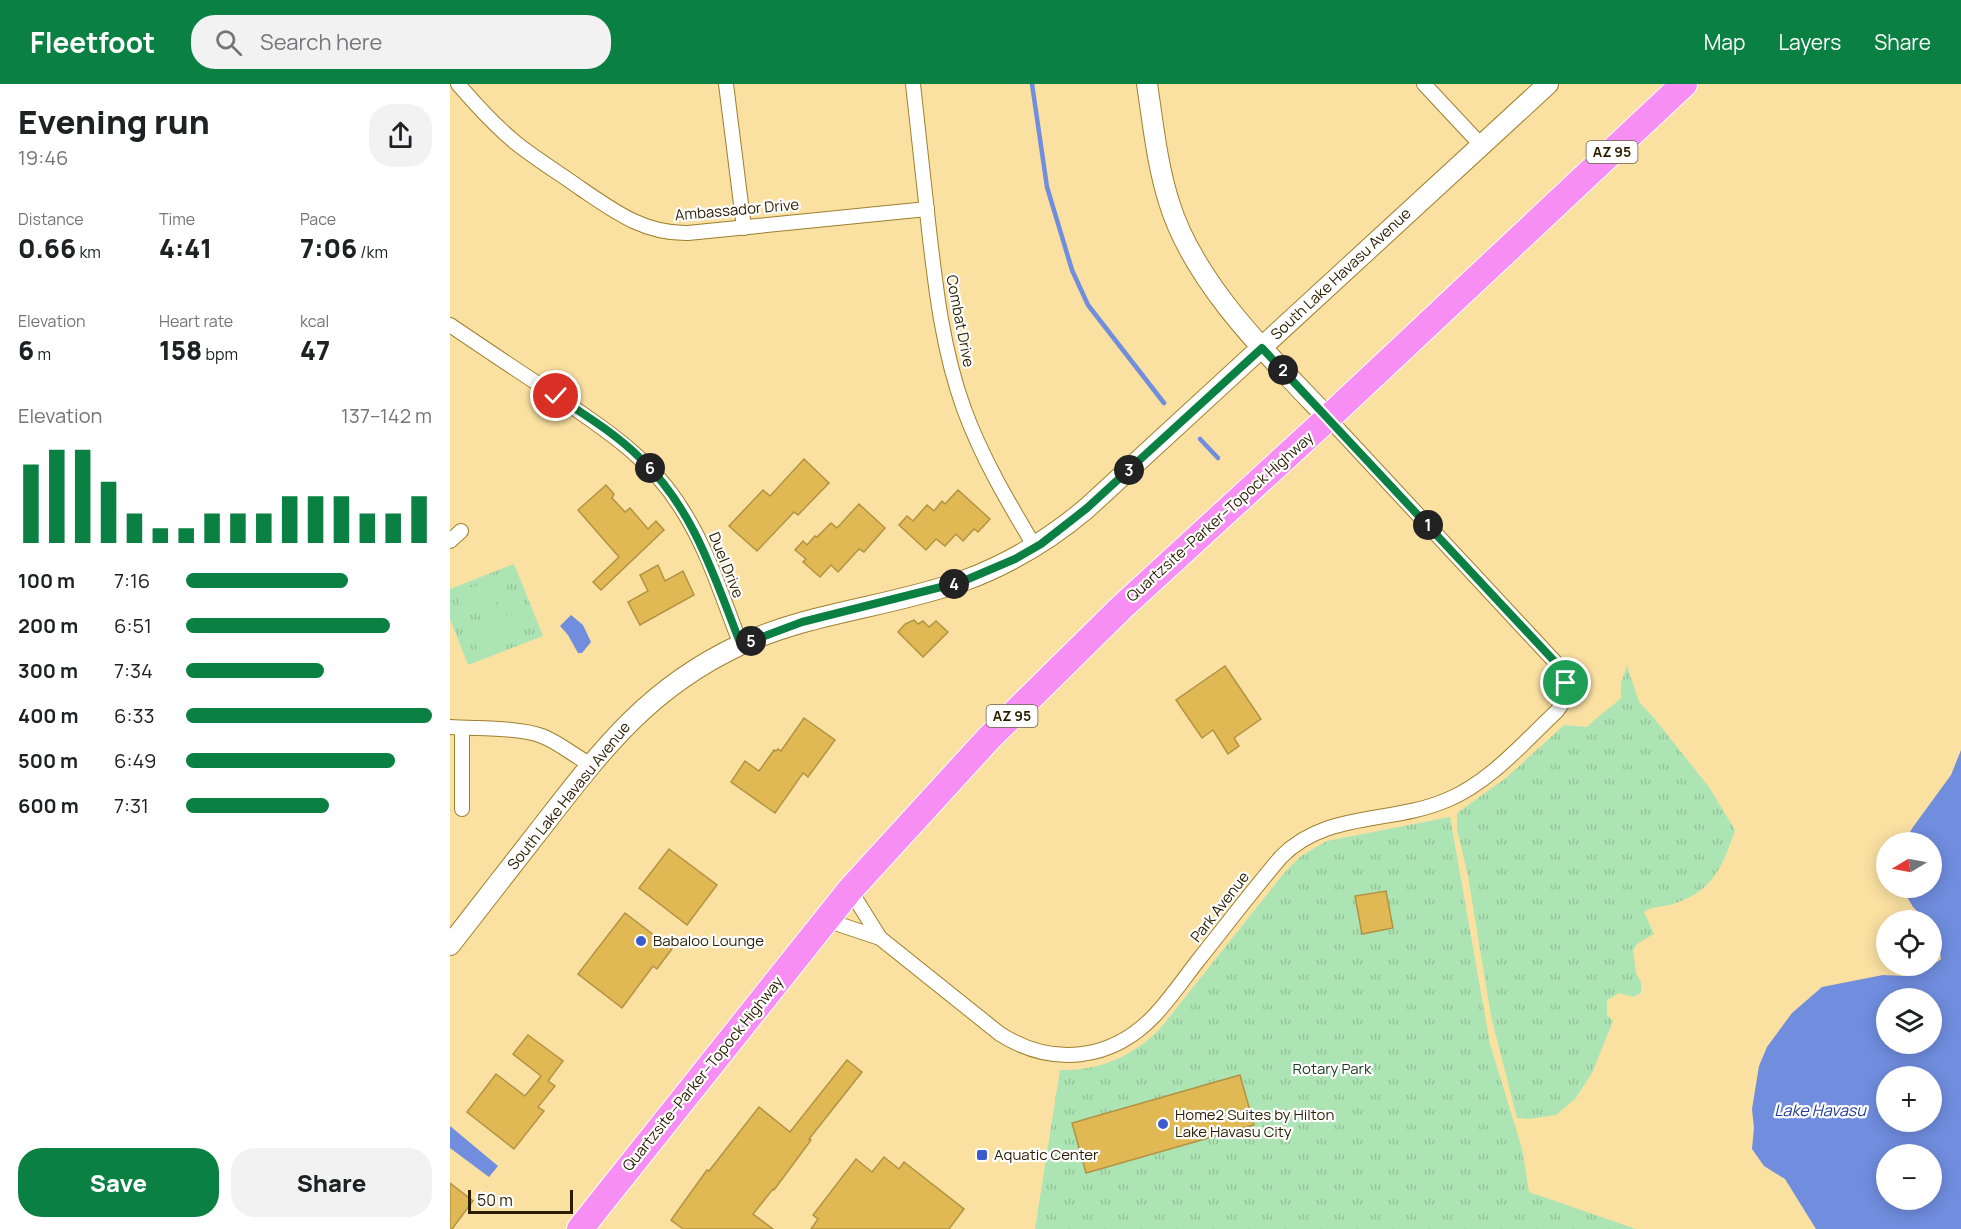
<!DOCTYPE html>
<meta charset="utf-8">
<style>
:root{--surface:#fff;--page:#f2f2f2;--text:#202124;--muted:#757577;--accent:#0b8043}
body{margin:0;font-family:Manrope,sans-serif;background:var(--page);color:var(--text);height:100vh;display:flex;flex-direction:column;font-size:22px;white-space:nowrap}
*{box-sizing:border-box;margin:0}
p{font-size:20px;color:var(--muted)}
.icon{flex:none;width:33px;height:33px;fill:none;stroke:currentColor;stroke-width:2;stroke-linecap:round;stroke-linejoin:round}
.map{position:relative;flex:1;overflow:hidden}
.panel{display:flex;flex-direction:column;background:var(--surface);width:450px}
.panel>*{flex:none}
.needle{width:39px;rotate:260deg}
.controls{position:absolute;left:1426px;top:748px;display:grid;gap:12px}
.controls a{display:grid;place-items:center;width:66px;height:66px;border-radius:50%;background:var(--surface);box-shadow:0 3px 15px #0003;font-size:30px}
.scale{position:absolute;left:18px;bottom:15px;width:105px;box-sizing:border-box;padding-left:6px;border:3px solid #2b1e00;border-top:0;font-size:16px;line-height:21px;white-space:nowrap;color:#2b1e00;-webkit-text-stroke:4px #fff;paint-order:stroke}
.pin{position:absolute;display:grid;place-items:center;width:51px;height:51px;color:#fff;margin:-26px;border:3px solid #fff;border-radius:50%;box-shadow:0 2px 6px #0007}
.km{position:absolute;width:30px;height:30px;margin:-15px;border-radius:50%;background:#222;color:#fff;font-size:16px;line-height:30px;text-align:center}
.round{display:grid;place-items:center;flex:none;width:63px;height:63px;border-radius:24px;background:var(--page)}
.headline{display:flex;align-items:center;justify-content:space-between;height:102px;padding:0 18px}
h1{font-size:33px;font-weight:800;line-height:45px}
.metrics{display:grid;grid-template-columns:repeat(3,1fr);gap:9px;height:102px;padding:6px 18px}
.metrics div{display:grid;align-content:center}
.metrics b{font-size:26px;font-weight:800}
.metrics small{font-size:16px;font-weight:400}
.metrics p{font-size:16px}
.chart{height:168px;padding:12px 18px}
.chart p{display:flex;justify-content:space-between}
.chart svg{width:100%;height:108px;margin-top:6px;stroke:var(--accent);stroke-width:6}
.primary-button{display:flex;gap:12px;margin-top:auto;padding:12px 18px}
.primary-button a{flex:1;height:69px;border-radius:24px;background:var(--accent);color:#fff;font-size:24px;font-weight:800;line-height:69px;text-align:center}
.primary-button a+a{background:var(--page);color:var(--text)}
ul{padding:0 18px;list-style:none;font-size:20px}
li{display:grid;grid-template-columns:96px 72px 1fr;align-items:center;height:45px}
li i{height:15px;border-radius:8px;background:var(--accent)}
header{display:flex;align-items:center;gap:36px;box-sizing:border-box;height:84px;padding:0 30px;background:var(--accent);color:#fff}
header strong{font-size:28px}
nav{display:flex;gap:33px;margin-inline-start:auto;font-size:21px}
.search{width:420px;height:54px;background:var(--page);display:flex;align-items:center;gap:15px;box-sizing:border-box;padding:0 21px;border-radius:24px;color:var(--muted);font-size:22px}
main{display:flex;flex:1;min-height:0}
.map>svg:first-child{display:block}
.grass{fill:url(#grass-tufts)}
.pitch{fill:#ade4b4}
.water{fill:#708dde;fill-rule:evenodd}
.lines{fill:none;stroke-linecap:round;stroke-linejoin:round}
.stream{stroke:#708dde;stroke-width:4.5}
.building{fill:#e0b954;stroke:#b29343;stroke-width:1.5}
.street-casing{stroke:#9e7f2d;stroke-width:16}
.secondary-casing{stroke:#9e7f2d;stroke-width:22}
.highway-casing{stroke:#fff;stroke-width:28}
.street{stroke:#fff;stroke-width:14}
.secondary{stroke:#fff;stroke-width:20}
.highway{stroke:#f78ef4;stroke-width:26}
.route-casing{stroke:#fff;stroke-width:12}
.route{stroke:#0b8043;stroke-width:8}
.poi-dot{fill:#3c5bcd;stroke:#fff;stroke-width:2}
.labels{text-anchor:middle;stroke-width:4.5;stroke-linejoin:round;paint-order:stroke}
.shield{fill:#fff;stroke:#6b624c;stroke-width:1.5}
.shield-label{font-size:14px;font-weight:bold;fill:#2b1e00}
.street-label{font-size:15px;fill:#2b1e00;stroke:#fff}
.poi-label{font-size:15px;fill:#2b1e00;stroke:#fff;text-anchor:start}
.park-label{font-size:15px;fill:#183a1e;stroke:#fff}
.water-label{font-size:16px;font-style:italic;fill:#253c9b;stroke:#fff}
</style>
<header>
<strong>Fleetfoot</strong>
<div class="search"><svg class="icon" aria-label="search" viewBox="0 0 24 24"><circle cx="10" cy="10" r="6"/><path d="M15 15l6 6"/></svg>Search here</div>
<nav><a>Map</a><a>Layers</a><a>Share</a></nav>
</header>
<main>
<section class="panel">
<div class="headline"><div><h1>Evening run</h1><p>19:46</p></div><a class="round"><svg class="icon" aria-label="share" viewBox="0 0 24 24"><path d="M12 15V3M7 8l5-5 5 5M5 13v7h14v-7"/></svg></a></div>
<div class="metrics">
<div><p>Distance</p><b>0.66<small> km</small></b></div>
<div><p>Time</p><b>4:41</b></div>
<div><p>Pace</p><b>7:06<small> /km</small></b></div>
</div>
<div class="metrics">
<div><p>Elevation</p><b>6<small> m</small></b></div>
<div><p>Heart rate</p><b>158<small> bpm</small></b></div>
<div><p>kcal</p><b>47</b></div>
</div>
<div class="chart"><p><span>Elevation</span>137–142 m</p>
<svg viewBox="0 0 160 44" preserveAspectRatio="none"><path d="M5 44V12M15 44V6M25 44V6M35 44V19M45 44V32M55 44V38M65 44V38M75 44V32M85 44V32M95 44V32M105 44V25M115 44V25M125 44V25M135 44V32M145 44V32M155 44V25"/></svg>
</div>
<ul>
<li><b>100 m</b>7:16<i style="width:66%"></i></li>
<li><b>200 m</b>6:51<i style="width:83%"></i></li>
<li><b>300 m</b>7:34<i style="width:56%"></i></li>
<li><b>400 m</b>6:33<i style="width:100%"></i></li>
<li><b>500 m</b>6:49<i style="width:85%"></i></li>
<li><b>600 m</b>7:31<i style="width:58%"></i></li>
</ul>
<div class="primary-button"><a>Save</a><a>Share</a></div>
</section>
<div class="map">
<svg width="1511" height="1145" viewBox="0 0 1511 1145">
<defs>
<pattern id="grass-tufts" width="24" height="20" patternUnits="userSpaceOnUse" patternTransform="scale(1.5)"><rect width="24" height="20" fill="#ade4b4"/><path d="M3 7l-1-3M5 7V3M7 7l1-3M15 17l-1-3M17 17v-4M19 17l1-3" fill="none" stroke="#95c399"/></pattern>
</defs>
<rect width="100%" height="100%" fill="#fae1a2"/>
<g class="grass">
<polygon points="64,480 93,552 18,581 0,535 0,505"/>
<path d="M1177,582L1189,618L1204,634L1259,703L1285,746C1272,784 1263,808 1220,821C1211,823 1202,822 1194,828L1204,850L1188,859L1183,866L1186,889L1191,898V909L1183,913L1169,909L1157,916V931L1163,937L1142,989L1125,1015L1106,1031L1078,1035L1067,1034L1041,932L1018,792L1007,745V729L1056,694L1114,641L1137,643C1148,632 1160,624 1171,614V599Z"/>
<path d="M1000,733L1040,960L1072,1065L1079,1108L1186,1145H585L610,986C649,987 681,973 709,946L835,788L851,772L877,757Z"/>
</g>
<g class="pitch">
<polygon points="53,492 61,513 15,531 6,509"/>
<polygon points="67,528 75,549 28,567 20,546"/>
</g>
<g class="water">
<polygon points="121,531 133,541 141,558 132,569 128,569 118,551 110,542"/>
<path d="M1511,666V1145H1366L1335,1095L1314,1082L1302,1065L1304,1044L1302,1025L1309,982L1317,963L1342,929L1372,903L1433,891L1454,892L1475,887L1491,875L1488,855L1482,845V837H1477L1463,823L1453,806V804H1482V759H1454L1463,743L1501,691ZM1437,915H1482V960H1437ZM1437,993H1482V1038H1437ZM1437,1071H1482V1116H1437Z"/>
<polygon points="0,1042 48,1082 39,1093 0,1064"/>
</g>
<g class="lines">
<g class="stream">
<polyline points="582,0 597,103 622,186 638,221 714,319"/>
<polyline points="750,355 768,374"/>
</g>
</g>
<g class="building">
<polygon points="354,375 379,399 348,431 344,428 307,467 279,442 313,406 320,412"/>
<polygon points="156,401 164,410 162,414 175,428 180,424 198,445 206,437 214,446 151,506 143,498 169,473 128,426"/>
<polygon points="508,406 540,435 528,448 524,445 513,457 506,450 495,462 486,455 476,466 449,441 457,432 463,437 477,421 484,427 492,417 495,420"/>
<polygon points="409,420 435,444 414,468 409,465 388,488 381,481 370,493 353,478 356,475 345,466 353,457 357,461 365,452 367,453 381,439 387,444"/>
<polygon points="208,481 215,497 233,487 244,511 190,541 178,518 198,507 190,491"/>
<polygon points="464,536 468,540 473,537 479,543 486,537 498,548 473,573 448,548 455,540"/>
<polygon points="775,582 811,635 784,654 789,662 778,670 763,646 752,654 726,616"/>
<polygon points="354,634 385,656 358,693 353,689 325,729 281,698 295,677 309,687 324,666 326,667 328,665 331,667"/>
<polygon points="219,765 267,801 237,841 189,804"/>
<polygon points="936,807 943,844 912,850 905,812"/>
<polygon points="175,829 222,865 207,885 203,882 172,924 128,890"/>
<polygon points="78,951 113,977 98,997 105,1002 88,1023 94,1027 64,1065 17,1028 46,990 75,1012 91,992 63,970"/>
<polygon points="397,976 412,988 359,1055 361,1056 324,1106 323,1105 303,1130 323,1145 233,1145 221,1136 257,1086 259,1087 309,1023 340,1048"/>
<polygon points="790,991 804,1041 636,1089 622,1039"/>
<polygon points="434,1073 449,1085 454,1078 514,1125 499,1145 361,1145 368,1135 363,1131 406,1075 422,1088"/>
<polygon points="0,1099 23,1117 2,1145 0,1145"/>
</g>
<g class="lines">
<defs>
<g id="street">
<path d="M8,0C26,21 44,41 66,59C86,75 109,89 130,104C164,127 194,150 238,149L477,125"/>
<polyline points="276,0 294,144"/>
<path d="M463,0C468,49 474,97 479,146C486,207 493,267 514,325C532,374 558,418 585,463"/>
<polyline points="974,0 1031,61"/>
<path d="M0,241C34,264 68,287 102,309C152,343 201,374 233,427C259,468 273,516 291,561"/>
<polyline points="0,457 11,447"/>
<path d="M0,643C26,645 69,643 92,652C110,659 124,672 140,680"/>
<polyline points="12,644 12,725"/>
<path d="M400,806L430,854L550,950C602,983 661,977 704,932C721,914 735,893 750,874C777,840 803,806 831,773C876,727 941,740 997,716C1040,698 1073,659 1107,627C1119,612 1118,596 1107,580L878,334"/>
<polyline points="376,836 430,854"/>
</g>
<g id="secondary">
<path d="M697,0C703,39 707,80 719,118C744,200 820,273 878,334"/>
<path d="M0,861C32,820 63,780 95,739C154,663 200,603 290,561C361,528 440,523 513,497C560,480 599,456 637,424L1098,0"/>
</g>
<polyline id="highway" points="130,1145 400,806 539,654 671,524 878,334 1234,0"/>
</defs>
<use href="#street" class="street-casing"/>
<use href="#secondary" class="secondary-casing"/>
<use href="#highway" class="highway-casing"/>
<use href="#street" class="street"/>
<use href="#secondary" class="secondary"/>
<use href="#highway" class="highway"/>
</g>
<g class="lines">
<defs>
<path id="route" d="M106,312C135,331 166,350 191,375C244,425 265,495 291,561L352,538L511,498L565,475L591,460L637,424L812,264L1107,580L1112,587L1116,599"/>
</defs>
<use href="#route" class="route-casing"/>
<use href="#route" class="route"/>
</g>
<g class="poi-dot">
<circle cx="191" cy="857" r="6"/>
<circle cx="713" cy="1040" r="6"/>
<rect x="526" y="1065" width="12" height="12" rx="3"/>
</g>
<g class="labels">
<g class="shield">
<rect x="1136.5" y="57" width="51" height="22" rx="4.5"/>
<rect x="536.5" y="621" width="51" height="22" rx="4.5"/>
</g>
<g class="shield-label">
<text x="1162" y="73">AZ 95</text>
<text x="562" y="637">AZ 95</text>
</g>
<g class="street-label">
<text transform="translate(287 126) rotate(-5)" y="5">Ambassador Drive</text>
<text transform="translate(891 190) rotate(-43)" y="5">South Lake Havasu Avenue</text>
<text transform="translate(510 237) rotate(79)" y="5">Combat Drive</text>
<text transform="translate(770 433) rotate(-42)" y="5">Quartzsite–Parker–Topock Highway</text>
<text transform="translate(276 481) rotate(68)" y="5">Duel Drive</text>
<text transform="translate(119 712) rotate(-51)" y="5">South Lake Havasu Avenue</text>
<text transform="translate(770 823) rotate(-52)" y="5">Park Avenue</text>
<text transform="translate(253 990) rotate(-51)" y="5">Quartzsite–Parker–Topock Highway</text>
</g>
<g class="poi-label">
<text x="203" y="862">Babaloo Lounge</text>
<text x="725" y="1036">Home2 Suites by Hilton<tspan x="725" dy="17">Lake Havasu City</tspan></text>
<text x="544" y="1076">Aquatic Center</text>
</g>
<g class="park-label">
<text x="882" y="990">Rotary Park</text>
</g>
<g class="water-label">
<text x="1370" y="1032">Lake Havasu</text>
</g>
</g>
</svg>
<div class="controls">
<a><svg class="needle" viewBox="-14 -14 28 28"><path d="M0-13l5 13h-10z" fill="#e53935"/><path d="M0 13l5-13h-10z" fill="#757577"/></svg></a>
<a><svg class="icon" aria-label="locate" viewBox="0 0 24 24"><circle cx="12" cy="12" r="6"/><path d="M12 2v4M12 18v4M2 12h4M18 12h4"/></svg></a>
<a><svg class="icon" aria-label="layers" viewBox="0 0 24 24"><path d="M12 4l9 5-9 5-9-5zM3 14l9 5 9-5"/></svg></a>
<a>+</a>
<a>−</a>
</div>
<div class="scale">50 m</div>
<div class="pin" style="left:1116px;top:599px;background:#1e9e55"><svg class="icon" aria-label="arrive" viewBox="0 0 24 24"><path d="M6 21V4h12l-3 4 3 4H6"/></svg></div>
<div class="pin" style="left:106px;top:312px;background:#d93025"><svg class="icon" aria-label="check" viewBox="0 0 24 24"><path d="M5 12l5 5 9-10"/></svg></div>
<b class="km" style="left:978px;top:441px">1</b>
<b class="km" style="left:833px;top:286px">2</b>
<b class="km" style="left:679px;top:386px">3</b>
<b class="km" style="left:504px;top:500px">4</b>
<b class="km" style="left:301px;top:557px">5</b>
<b class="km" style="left:200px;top:384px">6</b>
</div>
</main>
